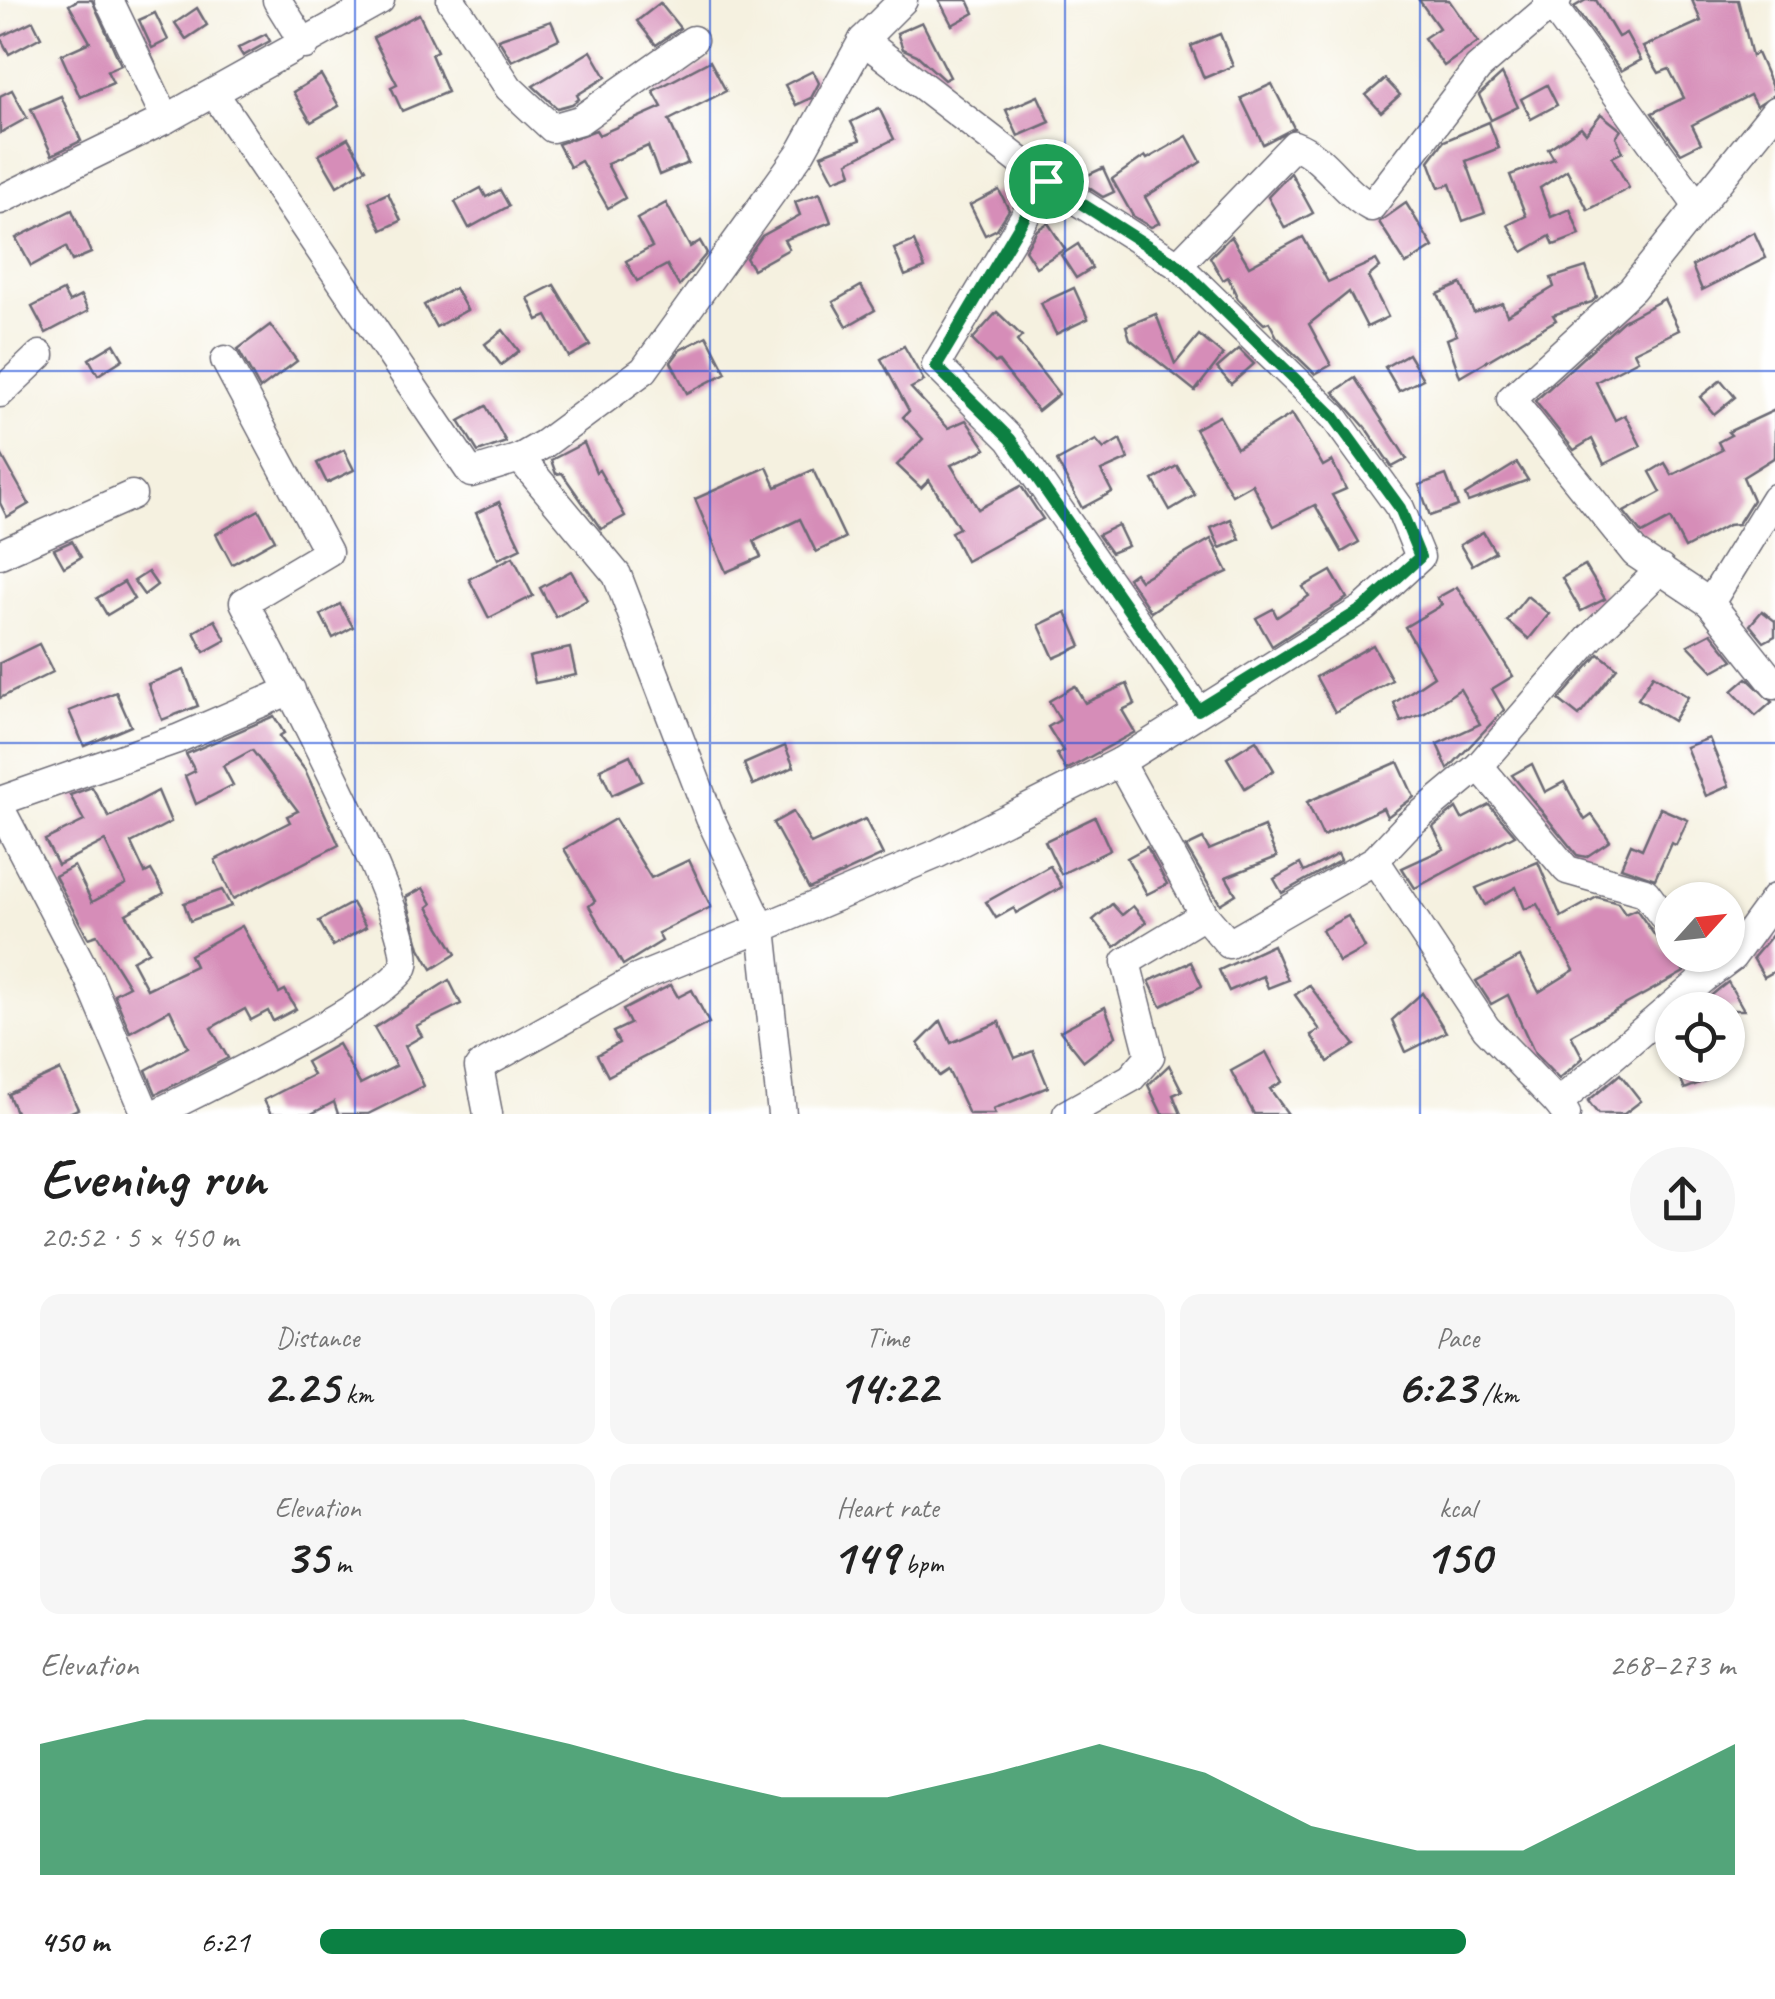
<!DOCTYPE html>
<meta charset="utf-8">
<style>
:root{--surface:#fff;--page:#f6f6f6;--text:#222;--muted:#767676;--accent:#0b8043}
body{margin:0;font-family:Caveat,sans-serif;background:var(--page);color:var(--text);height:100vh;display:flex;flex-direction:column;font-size:38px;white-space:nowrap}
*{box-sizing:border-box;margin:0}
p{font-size:32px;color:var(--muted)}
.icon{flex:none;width:55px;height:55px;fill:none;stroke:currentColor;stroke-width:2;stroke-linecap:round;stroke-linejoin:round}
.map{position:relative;height:1114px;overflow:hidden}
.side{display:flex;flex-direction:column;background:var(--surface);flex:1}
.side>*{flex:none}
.needle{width:65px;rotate:63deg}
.tools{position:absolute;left:1655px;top:882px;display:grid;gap:20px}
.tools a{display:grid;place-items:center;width:90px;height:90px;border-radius:50%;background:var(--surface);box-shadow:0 2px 8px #0004;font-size:50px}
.pin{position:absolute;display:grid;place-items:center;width:85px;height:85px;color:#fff;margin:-42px;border:5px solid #fff;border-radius:50%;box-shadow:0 2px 10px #0007}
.round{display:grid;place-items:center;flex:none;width:105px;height:105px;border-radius:52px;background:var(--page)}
.head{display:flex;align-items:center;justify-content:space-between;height:170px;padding:0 40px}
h1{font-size:55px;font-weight:700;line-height:75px}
.figures{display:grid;grid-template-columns:repeat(3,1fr);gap:15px;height:170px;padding:10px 40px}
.figures div{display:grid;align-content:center;border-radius:20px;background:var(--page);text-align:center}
.figures b{font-size:50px;font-weight:700}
.figures small{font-size:28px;font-weight:400}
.figures p{font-size:28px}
.chart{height:280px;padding:20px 40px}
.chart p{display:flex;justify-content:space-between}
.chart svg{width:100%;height:180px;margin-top:10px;fill:var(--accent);opacity:.7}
ul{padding:0 40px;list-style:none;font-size:32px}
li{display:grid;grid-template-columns:160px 120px 1fr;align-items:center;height:75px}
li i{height:25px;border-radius:12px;background:var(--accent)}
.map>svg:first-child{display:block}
.building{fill:#d68db8}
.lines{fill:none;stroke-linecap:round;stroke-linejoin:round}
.minor-casing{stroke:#6c6a75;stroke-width:31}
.minor{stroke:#fff;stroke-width:28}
.route-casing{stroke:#fff;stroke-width:20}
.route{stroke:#0b8043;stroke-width:12}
.grid{fill:none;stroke:#1d4ed8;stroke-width:2.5;stroke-opacity:0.55}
</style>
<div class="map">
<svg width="1775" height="1114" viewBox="0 0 1775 1114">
<rect width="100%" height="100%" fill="#fff"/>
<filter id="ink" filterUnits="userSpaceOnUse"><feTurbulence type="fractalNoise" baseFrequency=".01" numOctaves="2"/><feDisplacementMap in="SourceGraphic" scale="20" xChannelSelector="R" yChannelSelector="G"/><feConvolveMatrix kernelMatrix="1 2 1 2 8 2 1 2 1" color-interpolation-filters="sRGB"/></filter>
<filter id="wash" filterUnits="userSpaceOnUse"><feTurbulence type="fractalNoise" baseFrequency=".0048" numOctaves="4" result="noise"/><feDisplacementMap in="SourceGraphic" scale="40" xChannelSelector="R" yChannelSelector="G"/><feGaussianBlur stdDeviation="2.25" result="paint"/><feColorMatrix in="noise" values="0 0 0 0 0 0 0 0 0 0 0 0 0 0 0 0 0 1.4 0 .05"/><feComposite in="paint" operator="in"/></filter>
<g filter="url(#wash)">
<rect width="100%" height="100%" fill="#f5f1e0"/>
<g id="blocks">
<g class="building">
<polygon points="78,0 92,0 121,65 107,71 113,83 80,97 61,55 90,42 69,5"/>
<polygon points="939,0 968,0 974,13 952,25"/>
<polygon points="1419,0 1449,0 1478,42 1444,66 1424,38 1439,28"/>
<polygon points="1586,0 1596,0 1618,37 1626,33 1641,60 1621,71 1574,7"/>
<polygon points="1692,0 1738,0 1752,56 1757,53 1775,94 1756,106 1750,95 1692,125 1701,143 1681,153 1652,113 1684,98 1669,69 1659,73 1643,47 1701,21"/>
<polygon points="660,3 680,28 656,45 637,21"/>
<polygon points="197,8 207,25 186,39 175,23"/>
<polygon points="155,13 168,40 152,48 139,20"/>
<polygon points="419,14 437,51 431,54 447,92 402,111 391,87 397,84 373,38"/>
<polygon points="33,21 41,37 9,54 0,37"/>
<polygon points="551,21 559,39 512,61 498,39"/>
<polygon points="922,22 950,77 944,80 917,55 903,49 897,33"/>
<polygon points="266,34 270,41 243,56 238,48"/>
<polygon points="1220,34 1233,66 1204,78 1191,46"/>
<polygon points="591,51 606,77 577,95 579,99 572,104 557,108 533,86"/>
<polygon points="710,61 726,91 669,120 688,163 659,175 648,146 607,164 625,198 608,208 581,161 570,167 558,144 596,130 599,135 662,107 653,91"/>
<polygon points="813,71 819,83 811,98 796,105 785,85"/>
<polygon points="1502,74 1518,107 1491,120 1479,95"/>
<polygon points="321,75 339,106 311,122 293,92"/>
<polygon points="1385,79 1400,95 1381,112 1366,95"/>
<polygon points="1272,84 1294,128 1263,144 1241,98"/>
<polygon points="1547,85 1557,105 1531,119 1521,99"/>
<polygon points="12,90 27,118 0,133 0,96"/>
<polygon points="61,96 81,141 52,155 31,109"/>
<polygon points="1038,96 1050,122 1018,136 1006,110"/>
<polygon points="879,108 894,139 848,162 852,173 834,180 821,155 860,140 851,122"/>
<polygon points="1601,114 1621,130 1616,137 1623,152 1612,157 1629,188 1588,210 1567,170 1540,188 1551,217 1570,209 1580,235 1554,245 1550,236 1523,252 1508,225 1526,216 1510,175 1554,159 1548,149 1581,127 1586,133"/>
<polygon points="1489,122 1499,148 1466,161 1485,213 1463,221 1450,184 1439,188 1429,161 1444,141"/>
<polygon points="1187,136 1201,162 1145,197 1159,223 1151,227 1133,216 1112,179 1145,156 1147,159"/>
<polygon points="348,138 366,169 337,186 319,155"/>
<polygon points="1103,168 1114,192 1103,197 1077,180"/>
<polygon points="1291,173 1313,213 1285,228 1268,197"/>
<polygon points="481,188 486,197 500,190 509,206 469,228 455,202"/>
<polygon points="999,190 1009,210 997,229 985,235 970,205"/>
<polygon points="388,193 401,221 382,230 369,202"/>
<polygon points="820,193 831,222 784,240 789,249 753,269 746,258 762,236 800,215 795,202"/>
<polygon points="666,203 690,247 700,241 707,253 679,286 667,265 637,281 626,261 652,247 637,219"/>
<polygon points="1406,203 1433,247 1406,264 1379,222"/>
<polygon points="72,210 91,253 72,261 66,247 31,266 16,238"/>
<polygon points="1048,223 1065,249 1036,267 1025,250 1037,230"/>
<polygon points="1754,232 1766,258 1702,290 1692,266"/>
<polygon points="1231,236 1249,266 1303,237 1328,282 1376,260 1380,267 1368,277 1388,317 1367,327 1349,292 1309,324 1331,365 1315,374 1277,337 1269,322 1264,324 1238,299 1228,277 1223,280 1210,257"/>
<polygon points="914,241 925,268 905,276 894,249"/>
<polygon points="1078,244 1092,268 1076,278 1061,255"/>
<polygon points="1586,267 1597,297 1592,302 1553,315 1556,320 1460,377 1447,339 1457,335 1438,294 1461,284 1474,313 1502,303 1507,315 1554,287 1551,278"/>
<polygon points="554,285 590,345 569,357 547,316 538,320 528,298"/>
<polygon points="861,286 875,310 847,326 833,302"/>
<polygon points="455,288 467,310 436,327 424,305"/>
<polygon points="1074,288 1088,319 1056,334 1041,303"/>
<polygon points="63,291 69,302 81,296 88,311 46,333 32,307"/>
<polygon points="1664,299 1679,330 1634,352 1638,360 1596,382 1615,420 1625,415 1641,446 1604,464 1592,439 1574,450 1535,401 1623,321"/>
<polygon points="997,312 1022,336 1017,341 1059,394 1038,411 998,361 995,363 972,340"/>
<polygon points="1156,314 1175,364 1199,335 1223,355 1195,391 1130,339 1126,326"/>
<polygon points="270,325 297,361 260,389 238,349"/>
<polygon points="503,330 519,351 501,365 485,344"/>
<polygon points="707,336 726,373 687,393 671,362 680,350"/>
<polygon points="114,344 123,359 98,375 89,359"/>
<polygon points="904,346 924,381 911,388 948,428 966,420 986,449 951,465 978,509 1021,486 1043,519 966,561 951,532 959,528 929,480 921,488 897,465 923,439 903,417 909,411 881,359"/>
<polygon points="1239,349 1254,364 1231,384 1217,368"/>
<polygon points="1408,354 1423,379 1399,391 1385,367"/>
<polygon points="1355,378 1407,459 1392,467 1365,427 1334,392"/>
<polygon points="1721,380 1735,397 1714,414 1700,397"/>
<polygon points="486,406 506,442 478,452 459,421"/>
<polygon points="1775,410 1775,457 1743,477 1753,500 1738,524 1728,525 1685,548 1670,519 1642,534 1624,512 1661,492 1650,472 1665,463 1672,475 1722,450 1718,442 1731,435 1728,432"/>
<polygon points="1292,414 1323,466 1332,461 1346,489 1332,495 1359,542 1342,552 1315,505 1274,526 1252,484 1232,495 1195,429 1219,416 1237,448"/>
<polygon points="1120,439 1128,459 1101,471 1112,492 1082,508 1057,461 1096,440 1104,449"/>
<polygon points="584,443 596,472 599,470 625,516 601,529 562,473 556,474 551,460"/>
<polygon points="344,450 354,470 327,483 317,463"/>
<polygon points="0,452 29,504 7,517 0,503"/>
<polygon points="1517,463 1528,480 1468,502 1465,495"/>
<polygon points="1177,466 1195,495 1170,510 1153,480"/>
<polygon points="767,467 776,487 813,470 845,538 816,552 800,519 754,541 761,557 726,572 695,499"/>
<polygon points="1446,475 1458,506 1430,516 1419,485"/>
<polygon points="499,502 521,548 498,559 476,513"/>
<polygon points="259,510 275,540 232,564 216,534"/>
<polygon points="1231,519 1240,539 1220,548 1211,528"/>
<polygon points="1118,525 1128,546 1111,553 1098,535"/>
<polygon points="1483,532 1495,552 1472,565 1460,545"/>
<polygon points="1211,539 1228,572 1176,595 1151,612 1128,578 1135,573 1140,580"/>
<polygon points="72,541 81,557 64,567 54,549"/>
<polygon points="513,557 533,596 489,618 469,579"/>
<polygon points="1585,565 1605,599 1581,611 1562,578"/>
<polygon points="571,571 587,600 556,617 540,588"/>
<polygon points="1331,571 1347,598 1272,646 1256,618 1273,609 1277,617 1309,596 1303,587"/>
<polygon points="148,572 157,585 144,595 134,581"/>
<polygon points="124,582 134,599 107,615 97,598"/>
<polygon points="1457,587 1513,676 1492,689 1504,710 1448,769 1437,744 1480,724 1460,689 1425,713 1401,722 1394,703 1434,676 1405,627 1442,605 1437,598"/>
<polygon points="1527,596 1549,614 1529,639 1507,621"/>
<polygon points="340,604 353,627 333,638 321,615"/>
<polygon points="1762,611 1775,621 1775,636 1764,642 1750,625"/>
<polygon points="1066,612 1081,646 1054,658 1039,625"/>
<polygon points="215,620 226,640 204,652 194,632"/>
<polygon points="1711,633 1733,660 1713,671 1688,645"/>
<polygon points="39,644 53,672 0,698 0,663"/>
<polygon points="1373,645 1392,680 1335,712 1316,677"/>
<polygon points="570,648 576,675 535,683 529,657"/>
<polygon points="1599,654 1617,668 1579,716 1559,700"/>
<polygon points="184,670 198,706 162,720 148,684"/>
<polygon points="1653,675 1688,697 1673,721 1638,699"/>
<polygon points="1747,678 1772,702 1756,716 1732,691"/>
<polygon points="1127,684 1135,704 1122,710 1135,732 1066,770 1057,754 1063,751 1048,727 1060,720 1049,701 1075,686 1085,703"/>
<polygon points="116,692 131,726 84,746 69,711"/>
<polygon points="274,716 284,733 279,736 305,770 339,845 233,899 215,860 290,822 287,816 298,811 252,750 223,766 233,785 196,804 185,776 195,771 186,754"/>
<polygon points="1709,738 1729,786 1706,796 1686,747"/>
<polygon points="1256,740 1274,770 1245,788 1227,758"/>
<polygon points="785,746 794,767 753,785 744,764"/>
<polygon points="630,755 642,781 612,795 600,769"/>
<polygon points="1398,762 1414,797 1387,817 1383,808 1323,836 1307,802"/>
<polygon points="1532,764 1545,792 1564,782 1585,820 1592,815 1610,841 1586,857 1577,855 1512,775"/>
<polygon points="92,787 109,817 158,791 171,822 131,843 145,873 151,870 164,893 126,914 149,951 132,961 147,989 195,966 190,955 242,926 279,993 285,990 296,1009 273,1021 268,1011 251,1020 245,1009 211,1028 228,1058 156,1094 146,1070 188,1047 170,1010 130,1032 114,994 129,986 97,935 88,938 55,876 74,866 92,902 126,884 105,841 58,865 45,840 84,821 70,795"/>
<polygon points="1489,805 1515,835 1415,888 1402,868 1444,849 1433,827 1456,808 1462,819"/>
<polygon points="1660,808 1688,820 1676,845 1671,843 1655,879 1621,867 1631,844 1642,849"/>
<polygon points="793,812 811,844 865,819 883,855 809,889 773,823"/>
<polygon points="1095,817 1110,850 1061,874 1045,841"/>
<polygon points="615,819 651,878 689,860 711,907 658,933 662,941 623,965 589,906 595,901 564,849"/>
<polygon points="1264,827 1277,857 1226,877 1236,894 1220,904 1186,847 1203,839 1209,850"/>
<polygon points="1147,847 1167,884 1147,894 1127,858"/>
<polygon points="1338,854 1341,860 1282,893 1274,879 1300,864 1304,872"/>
<polygon points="1538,862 1561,917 1597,897 1618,903 1625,914 1636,909 1665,950 1672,947 1684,972 1571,1035 1583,1058 1559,1079 1535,1054 1508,995 1491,1004 1476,981 1520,957 1539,992 1574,970 1537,904 1525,909 1516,887 1485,905 1476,888"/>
<polygon points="1050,866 1062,887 1016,913 1014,908 996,918 986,902"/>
<polygon points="423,888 432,904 428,907 456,954 432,969 420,948 406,897"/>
<polygon points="222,890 231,906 190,921 184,903"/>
<polygon points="352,903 366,927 333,946 319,921"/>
<polygon points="1112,904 1122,915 1133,906 1146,922 1115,947 1093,920"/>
<polygon points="1348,916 1365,948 1339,962 1322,930"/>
<polygon points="1775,932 1775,971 1764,977 1753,958"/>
<polygon points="1273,945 1288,980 1268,988 1263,976 1229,991 1219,970"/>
<polygon points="1191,962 1202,986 1161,1006 1149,981"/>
<polygon points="449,980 461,1004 416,1026 422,1036 405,1046 424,1086 368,1114 338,1114 334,1102 311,1114 271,1114 264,1100 313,1075 306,1062 338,1044 360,1084 396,1066 374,1028"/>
<polygon points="1728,982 1744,1010 1694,1010 1719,989"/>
<polygon points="671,985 678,997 692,990 709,1023 608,1076 597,1055 619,1043 613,1032 630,1024 623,1010"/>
<polygon points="1309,985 1355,1045 1328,1062 1311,1035 1320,1030 1295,995"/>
<polygon points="1422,993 1446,1032 1406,1052 1392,1020"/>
<polygon points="1105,1007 1116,1036 1084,1061 1060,1031"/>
<polygon points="941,1021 951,1043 999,1022 1015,1058 1033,1051 1048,1087 993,1109 995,1114 969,1114 948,1070 939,1076 918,1044"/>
<polygon points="1266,1052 1282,1082 1270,1089 1288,1114 1254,1114 1231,1071"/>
<polygon points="1169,1065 1182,1091 1173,1095 1181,1114 1162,1114 1148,1085"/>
<polygon points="1674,1065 1700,1065 1707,1080 1685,1089"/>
<polygon points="60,1070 78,1109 67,1114 17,1114 8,1094"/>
<polygon points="1620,1074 1641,1101 1624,1114 1598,1114 1588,1101"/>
</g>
</g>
</g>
<g filter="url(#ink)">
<use href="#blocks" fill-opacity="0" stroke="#6c6a75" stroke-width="2.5"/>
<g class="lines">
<defs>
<g id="minor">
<polyline points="277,0 305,45"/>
<polyline points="451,0 509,88 552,128 580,120 693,40"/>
<polyline points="1548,0 1697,205"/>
<polyline points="863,40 903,0"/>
<polyline points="214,93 471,473 520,458 544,444 644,370 801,152 863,40 1046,181 1178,265"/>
<polyline points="166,119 380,0"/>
<polyline points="1046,181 936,365 1010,439 1198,710"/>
<polyline points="0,200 166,119 109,0"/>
<polyline points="0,393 40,355"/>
<polyline points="1775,498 1710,603 1775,685"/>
<polyline points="0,554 132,495"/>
<polyline points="1710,603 1635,553 1511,399 1632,289 1775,111"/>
<path d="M1120,762L1364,608L1420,557L1400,508L1334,417L1178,265L1294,145C1325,156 1341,191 1371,207L1478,68L1557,0"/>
<polyline points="1479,766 1591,637 1661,569"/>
<polyline points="0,801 177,739 291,690"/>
<polyline points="0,808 89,979 146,1114"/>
<polyline points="1375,860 1486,1028 1558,1103"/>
<polyline points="1693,955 1708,975 1732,957 1775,898"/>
<path d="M155,1114C200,1091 383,1003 403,968C422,935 269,650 244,602L328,552L225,360"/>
<polyline points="488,1114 479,1067 636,979 762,928 710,818 617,575 520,458"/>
<polyline points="782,1114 762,928 937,854 1120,762 1204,915 1229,944 1375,860 1407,826 1479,766 1567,870 1645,892 1672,928"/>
<polyline points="1067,1114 1131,1078 1150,1056 1126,962 1204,915"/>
<polyline points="1566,1114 1558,1103 1708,975"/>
</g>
</defs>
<use href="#minor" class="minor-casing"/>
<use href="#minor" class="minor"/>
</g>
</g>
<g class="lines" filter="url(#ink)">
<defs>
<polygon id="route" points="1046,181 1178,265 1334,417 1400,508 1420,557 1364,608 1198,710 1010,439 936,366"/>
</defs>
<use href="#route" class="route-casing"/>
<use href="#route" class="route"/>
</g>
<path class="grid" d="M355,0V1114M710,0V1114M1065,0V1114M1420,0V1114M0,371H1775M0,743H1775"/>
</svg>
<div class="tools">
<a><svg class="needle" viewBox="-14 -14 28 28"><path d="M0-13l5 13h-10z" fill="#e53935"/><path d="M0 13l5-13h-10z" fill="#767676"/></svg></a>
<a><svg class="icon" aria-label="locate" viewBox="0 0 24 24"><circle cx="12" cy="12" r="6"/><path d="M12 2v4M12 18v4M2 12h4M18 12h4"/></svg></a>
</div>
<div class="pin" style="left:1046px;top:181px;background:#1e9e55"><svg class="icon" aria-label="arrive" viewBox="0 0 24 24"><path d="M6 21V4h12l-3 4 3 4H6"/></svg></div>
</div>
<section class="side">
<div class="head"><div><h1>Evening run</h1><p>20:52 · 5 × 450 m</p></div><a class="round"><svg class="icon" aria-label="share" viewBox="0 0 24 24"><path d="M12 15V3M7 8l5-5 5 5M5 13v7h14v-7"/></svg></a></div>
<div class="figures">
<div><p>Distance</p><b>2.25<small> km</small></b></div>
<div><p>Time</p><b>14:22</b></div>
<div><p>Pace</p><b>6:23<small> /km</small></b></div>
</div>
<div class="figures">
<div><p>Elevation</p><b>35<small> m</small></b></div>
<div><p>Heart rate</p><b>149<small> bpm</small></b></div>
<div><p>kcal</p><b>150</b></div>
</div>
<div class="chart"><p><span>Elevation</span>268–273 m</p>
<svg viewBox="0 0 160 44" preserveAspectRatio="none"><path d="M0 44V12L10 6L20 6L30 6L40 6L50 12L60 19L70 25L80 25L90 19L100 12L110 19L120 32L130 38L140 38L150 25L160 12V44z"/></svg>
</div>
<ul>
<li><b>450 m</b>6:21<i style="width:81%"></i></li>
</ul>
</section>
